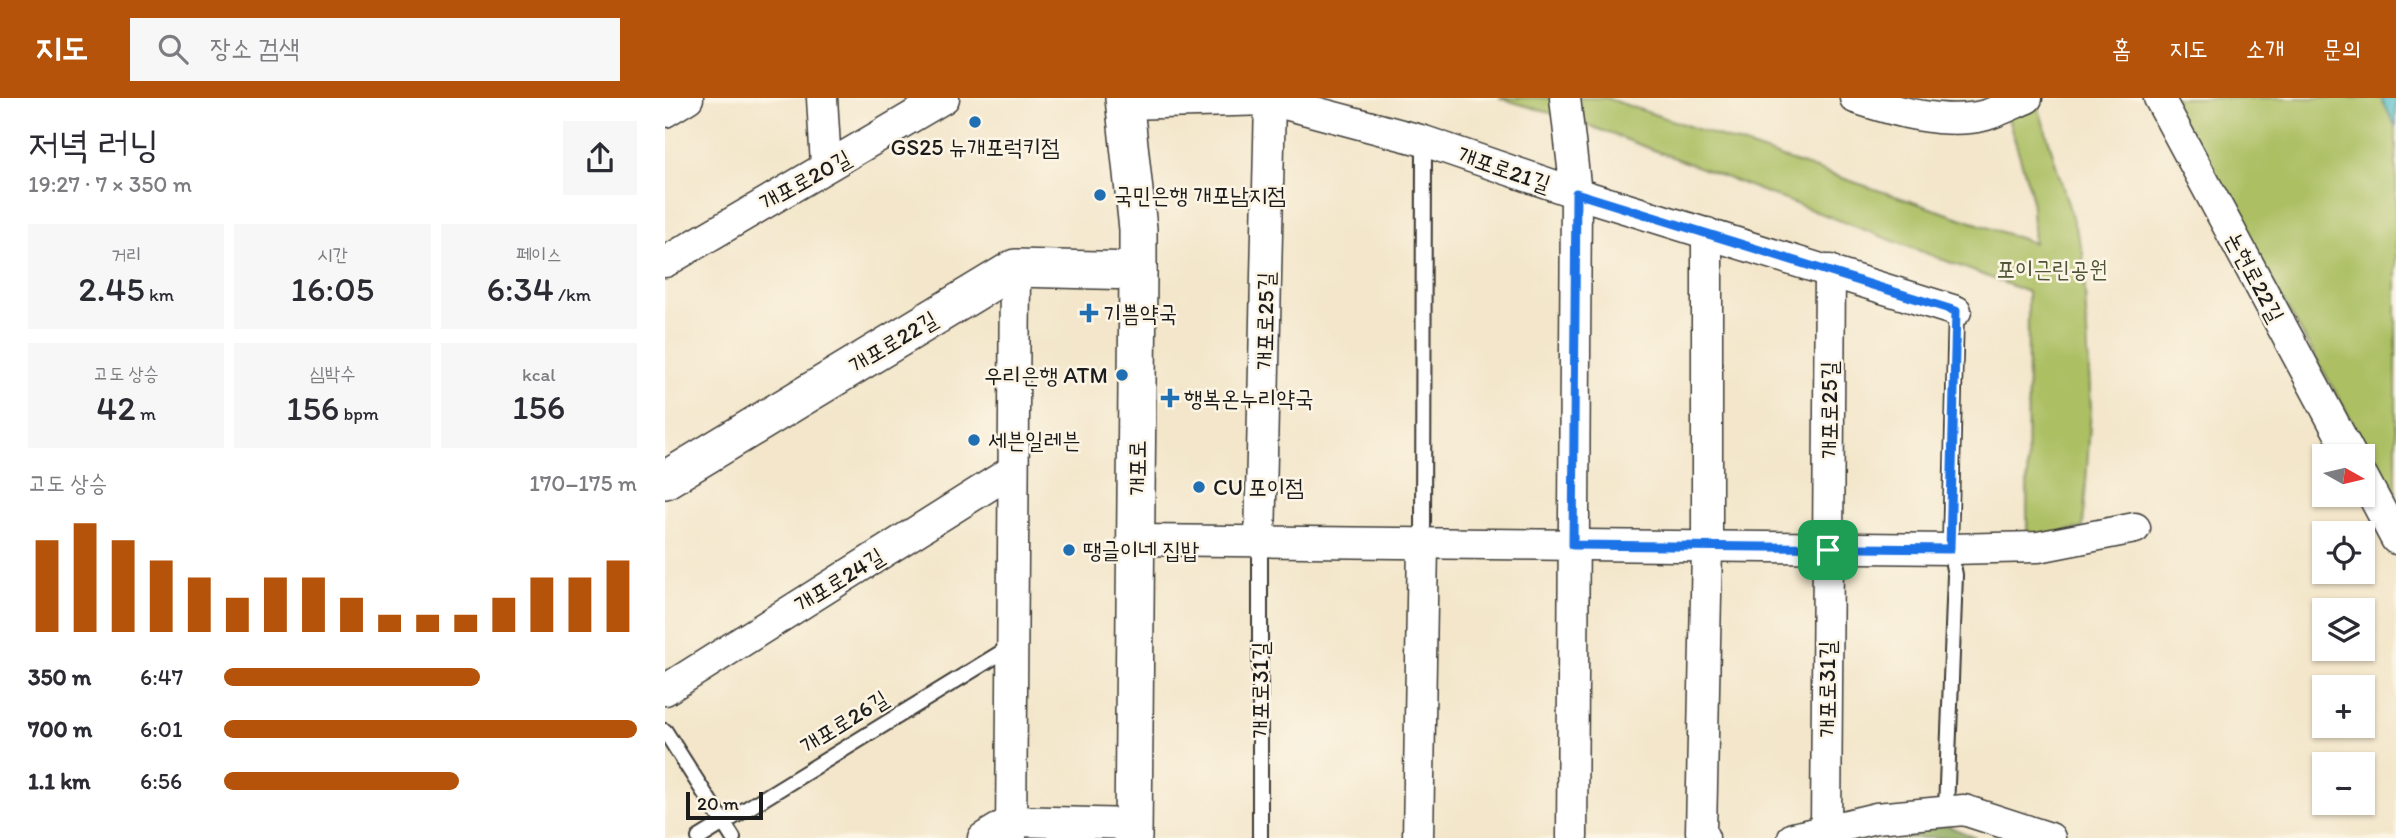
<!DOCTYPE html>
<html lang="ko">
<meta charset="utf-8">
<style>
:root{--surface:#fff;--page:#f7f7f7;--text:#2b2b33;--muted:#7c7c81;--accent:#b45309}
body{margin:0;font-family:Itim,"Poor Story",sans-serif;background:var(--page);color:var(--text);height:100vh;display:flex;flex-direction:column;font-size:26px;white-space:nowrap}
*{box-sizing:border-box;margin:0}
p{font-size:23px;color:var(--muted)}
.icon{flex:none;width:38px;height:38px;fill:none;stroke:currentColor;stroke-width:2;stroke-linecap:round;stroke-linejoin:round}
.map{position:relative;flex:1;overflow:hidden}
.panel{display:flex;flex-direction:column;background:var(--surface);width:665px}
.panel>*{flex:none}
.needle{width:46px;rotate:98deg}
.buttons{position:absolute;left:1647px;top:346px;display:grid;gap:14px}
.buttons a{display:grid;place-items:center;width:63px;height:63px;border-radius:0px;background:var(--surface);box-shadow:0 2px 5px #0004;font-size:35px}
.scale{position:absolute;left:21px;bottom:18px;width:77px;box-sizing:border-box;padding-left:7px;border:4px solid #1c1c1c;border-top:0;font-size:19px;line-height:24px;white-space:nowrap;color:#1c1c1c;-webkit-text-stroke:5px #fcf5e5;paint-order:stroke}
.pin{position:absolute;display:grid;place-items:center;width:60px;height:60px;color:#fff;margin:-30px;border-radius:14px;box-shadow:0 4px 10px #0006}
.round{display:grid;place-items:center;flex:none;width:74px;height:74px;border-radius:0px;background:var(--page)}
.overview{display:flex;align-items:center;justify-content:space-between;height:119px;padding:0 28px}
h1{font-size:38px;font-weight:600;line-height:52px}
.figures{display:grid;grid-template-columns:repeat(3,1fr);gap:10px;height:119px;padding:7px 28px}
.figures div{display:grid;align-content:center;border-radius:0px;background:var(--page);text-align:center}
.figures b{font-size:35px;font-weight:600}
.figures small{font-size:19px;font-weight:400}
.figures p{font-size:19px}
.chart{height:196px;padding:14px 28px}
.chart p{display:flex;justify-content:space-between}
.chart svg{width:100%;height:126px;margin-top:7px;stroke:var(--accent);stroke-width:6}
ul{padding:0 28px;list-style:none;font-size:23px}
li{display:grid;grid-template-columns:112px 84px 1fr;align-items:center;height:52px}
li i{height:18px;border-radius:9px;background:var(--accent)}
header{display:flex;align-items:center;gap:42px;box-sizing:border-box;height:98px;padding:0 35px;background:var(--accent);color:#fff}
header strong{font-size:33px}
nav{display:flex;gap:38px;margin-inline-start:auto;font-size:24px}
.search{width:490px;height:63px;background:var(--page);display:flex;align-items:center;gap:18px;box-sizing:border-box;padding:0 24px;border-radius:0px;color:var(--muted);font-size:26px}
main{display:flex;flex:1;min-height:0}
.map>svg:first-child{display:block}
.green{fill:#acbf63;stroke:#646e40;stroke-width:2}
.forest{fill:#89a659;stroke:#52613a;stroke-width:2}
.water{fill:#54c1cb;stroke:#386e74;stroke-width:2}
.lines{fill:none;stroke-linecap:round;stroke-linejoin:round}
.service-casing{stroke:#3c3a36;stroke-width:18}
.minor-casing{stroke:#3c3a36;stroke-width:33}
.tertiary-casing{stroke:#3c3a36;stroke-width:40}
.service{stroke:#fff;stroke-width:14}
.minor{stroke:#fff;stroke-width:30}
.tertiary{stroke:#fff;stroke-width:37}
.route-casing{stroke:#fff;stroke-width:14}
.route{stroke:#1a73e8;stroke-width:9}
.poi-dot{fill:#1f6fb2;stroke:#fcf5e5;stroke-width:2.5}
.labels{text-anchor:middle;stroke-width:5;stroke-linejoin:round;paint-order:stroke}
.poi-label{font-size:23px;fill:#1c1c1c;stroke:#fcf5e5;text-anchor:start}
.street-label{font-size:23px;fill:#1c1c1c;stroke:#fcf5e5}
.park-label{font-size:23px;fill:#4e5535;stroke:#fcf5e5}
</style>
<header>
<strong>지도</strong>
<div class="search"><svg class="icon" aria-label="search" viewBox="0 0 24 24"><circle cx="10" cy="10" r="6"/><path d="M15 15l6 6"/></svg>장소 검색</div>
<nav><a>홈</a><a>지도</a><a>소개</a><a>문의</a></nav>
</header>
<main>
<section class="panel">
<div class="overview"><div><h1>저녁 러닝</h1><p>19:27 · 7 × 350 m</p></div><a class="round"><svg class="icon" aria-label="share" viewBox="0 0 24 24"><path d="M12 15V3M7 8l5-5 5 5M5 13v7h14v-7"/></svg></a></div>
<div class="figures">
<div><p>거리</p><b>2.45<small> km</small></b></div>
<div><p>시간</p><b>16:05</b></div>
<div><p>페이스</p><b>6:34<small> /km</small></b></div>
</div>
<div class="figures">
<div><p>고도 상승</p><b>42<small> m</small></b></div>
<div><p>심박수</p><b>156<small> bpm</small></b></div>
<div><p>kcal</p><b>156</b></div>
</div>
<div class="chart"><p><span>고도 상승</span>170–175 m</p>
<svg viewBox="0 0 160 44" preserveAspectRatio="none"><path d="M5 44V12M15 44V6M25 44V12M35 44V19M45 44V25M55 44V32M65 44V25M75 44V25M85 44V32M95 44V38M105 44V38M115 44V38M125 44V32M135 44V25M145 44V25M155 44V19"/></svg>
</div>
<ul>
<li><b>350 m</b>6:47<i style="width:62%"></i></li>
<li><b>700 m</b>6:01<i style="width:100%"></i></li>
<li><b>1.1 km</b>6:56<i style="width:57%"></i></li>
</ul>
</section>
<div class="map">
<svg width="1731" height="740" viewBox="0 0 1731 740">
<rect width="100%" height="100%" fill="#fcf5e5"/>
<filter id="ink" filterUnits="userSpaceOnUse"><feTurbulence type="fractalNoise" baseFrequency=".0143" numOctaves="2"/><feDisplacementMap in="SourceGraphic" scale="14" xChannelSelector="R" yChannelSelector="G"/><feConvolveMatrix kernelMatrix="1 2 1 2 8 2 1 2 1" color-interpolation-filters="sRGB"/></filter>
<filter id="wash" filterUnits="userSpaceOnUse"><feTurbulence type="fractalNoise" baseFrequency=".00686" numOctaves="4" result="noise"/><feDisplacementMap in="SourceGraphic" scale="28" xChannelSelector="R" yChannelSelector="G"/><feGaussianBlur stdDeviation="1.57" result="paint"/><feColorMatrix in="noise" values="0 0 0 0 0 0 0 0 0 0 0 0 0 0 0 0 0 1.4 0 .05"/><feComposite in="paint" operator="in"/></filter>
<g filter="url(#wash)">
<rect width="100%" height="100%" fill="#f3e6ca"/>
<g class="green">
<polygon points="834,0 941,0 1369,145 1366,95 1342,17 1371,1 1418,155 1426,311 1418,430 1362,440 1363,194 912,23"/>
<polygon points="1503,0 1731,0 1731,401"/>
</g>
<polygon class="forest" points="1267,721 1311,740 1230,740"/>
<polygon class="water" points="1716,0 1731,0 1731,29"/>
</g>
<g filter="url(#ink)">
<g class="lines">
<defs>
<g id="service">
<polyline points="595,444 595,740"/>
<polyline points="758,446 759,43"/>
<polyline points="0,633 68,740"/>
<polyline points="1281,712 1290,477 1285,451 1291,213"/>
<polyline points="34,740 347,548"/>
</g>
<g id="minor">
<polyline points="157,0 161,67"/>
<polyline points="900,0 911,95 907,740"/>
<path d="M1190,0C1229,13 1280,28 1321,17C1334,13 1348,6 1362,0"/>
<polyline points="1494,0 1687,359"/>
<polyline points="460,6 605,2 759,43 911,95 1291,213"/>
<polyline points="0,14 23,0"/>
<polyline points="0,164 279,0"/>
<polyline points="1698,379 1731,441"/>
<polyline points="472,442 1285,451 1373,449 1470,430"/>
<polyline points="595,444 605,2"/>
<polyline points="0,592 347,373"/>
<polyline points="1161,731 1165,172"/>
<polyline points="318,740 346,723 468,726"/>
<polyline points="346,740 350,170"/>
<polyline points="753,740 758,446"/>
<polyline points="1039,740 1036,734 1042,450 1042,135"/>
<polyline points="1128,740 1211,720 1299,712 1385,740"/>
</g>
<g id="tertiary">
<polyline points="459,0 473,131 473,173 468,740"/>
<polyline points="0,382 350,170 473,173"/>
</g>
</defs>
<use href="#service" class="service-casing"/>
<use href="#minor" class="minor-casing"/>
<use href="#tertiary" class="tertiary-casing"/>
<use href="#service" class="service"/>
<use href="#minor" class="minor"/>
<use href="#tertiary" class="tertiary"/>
</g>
</g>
<g class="lines" filter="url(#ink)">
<defs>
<polygon id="route" points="911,95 1291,213 1285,451 908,447"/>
</defs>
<use href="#route" class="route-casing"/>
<use href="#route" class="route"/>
</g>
<g class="poi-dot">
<circle cx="310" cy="24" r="7"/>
<circle cx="435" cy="97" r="7"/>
<path d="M420.5 204.5h7v7h7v7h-7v7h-7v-7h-7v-7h7z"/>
<circle cx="457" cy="277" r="7"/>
<path d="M501.5 289.5h7v7h7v7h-7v7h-7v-7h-7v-7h7z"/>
<circle cx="309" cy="342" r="7"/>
<circle cx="534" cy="389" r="7"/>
<circle cx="404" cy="452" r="7"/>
</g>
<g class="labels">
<g class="poi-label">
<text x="310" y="57" text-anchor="middle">GS25 뉴개포럭키점</text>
<text x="449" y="105">국민은행 개포남지점</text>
<text x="438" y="223">기쁨약국</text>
<text x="443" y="285" text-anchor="end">우리은행 ATM</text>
<text x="519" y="308">행복온누리약국</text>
<text x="323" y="350">세븐일레븐</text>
<text x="548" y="397">CU 포이점</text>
<text x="418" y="460">땡글이네 집밥</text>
</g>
<g class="street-label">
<text transform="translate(839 71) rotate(19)" y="8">개포로21길</text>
<text transform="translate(140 82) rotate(-29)" y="8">개포로20길</text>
<text transform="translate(1590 179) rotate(62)" y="8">논현로22길</text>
<text transform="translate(600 223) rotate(-89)" y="8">개포로25길</text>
<text transform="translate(228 244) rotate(-31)" y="8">개포로22길</text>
<text transform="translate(1164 312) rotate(-90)" y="8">개포로25길</text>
<text transform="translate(472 370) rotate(-90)" y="8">개포로</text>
<text transform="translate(174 482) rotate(-32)" y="8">개포로24길</text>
<text transform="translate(1162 591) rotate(-90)" y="8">개포로31길</text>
<text transform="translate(595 592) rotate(-90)" y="8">개포로31길</text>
<text transform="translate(179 624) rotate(-32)" y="8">개포로26길</text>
</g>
<g class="park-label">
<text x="1387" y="179">포이근린공원</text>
</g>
</g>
</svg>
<div class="buttons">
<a><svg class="needle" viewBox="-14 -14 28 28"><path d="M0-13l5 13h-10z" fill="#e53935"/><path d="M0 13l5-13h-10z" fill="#7c7c81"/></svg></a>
<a><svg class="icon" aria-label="locate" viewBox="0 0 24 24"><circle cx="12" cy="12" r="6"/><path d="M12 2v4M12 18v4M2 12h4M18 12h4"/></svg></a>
<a><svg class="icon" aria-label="layers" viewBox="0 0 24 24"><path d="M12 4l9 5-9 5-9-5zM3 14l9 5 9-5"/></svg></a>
<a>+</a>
<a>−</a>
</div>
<div class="scale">20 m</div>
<div class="pin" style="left:1163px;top:452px;background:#1e9e55"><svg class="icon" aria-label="arrive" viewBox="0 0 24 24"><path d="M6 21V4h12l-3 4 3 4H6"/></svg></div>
</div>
</main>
